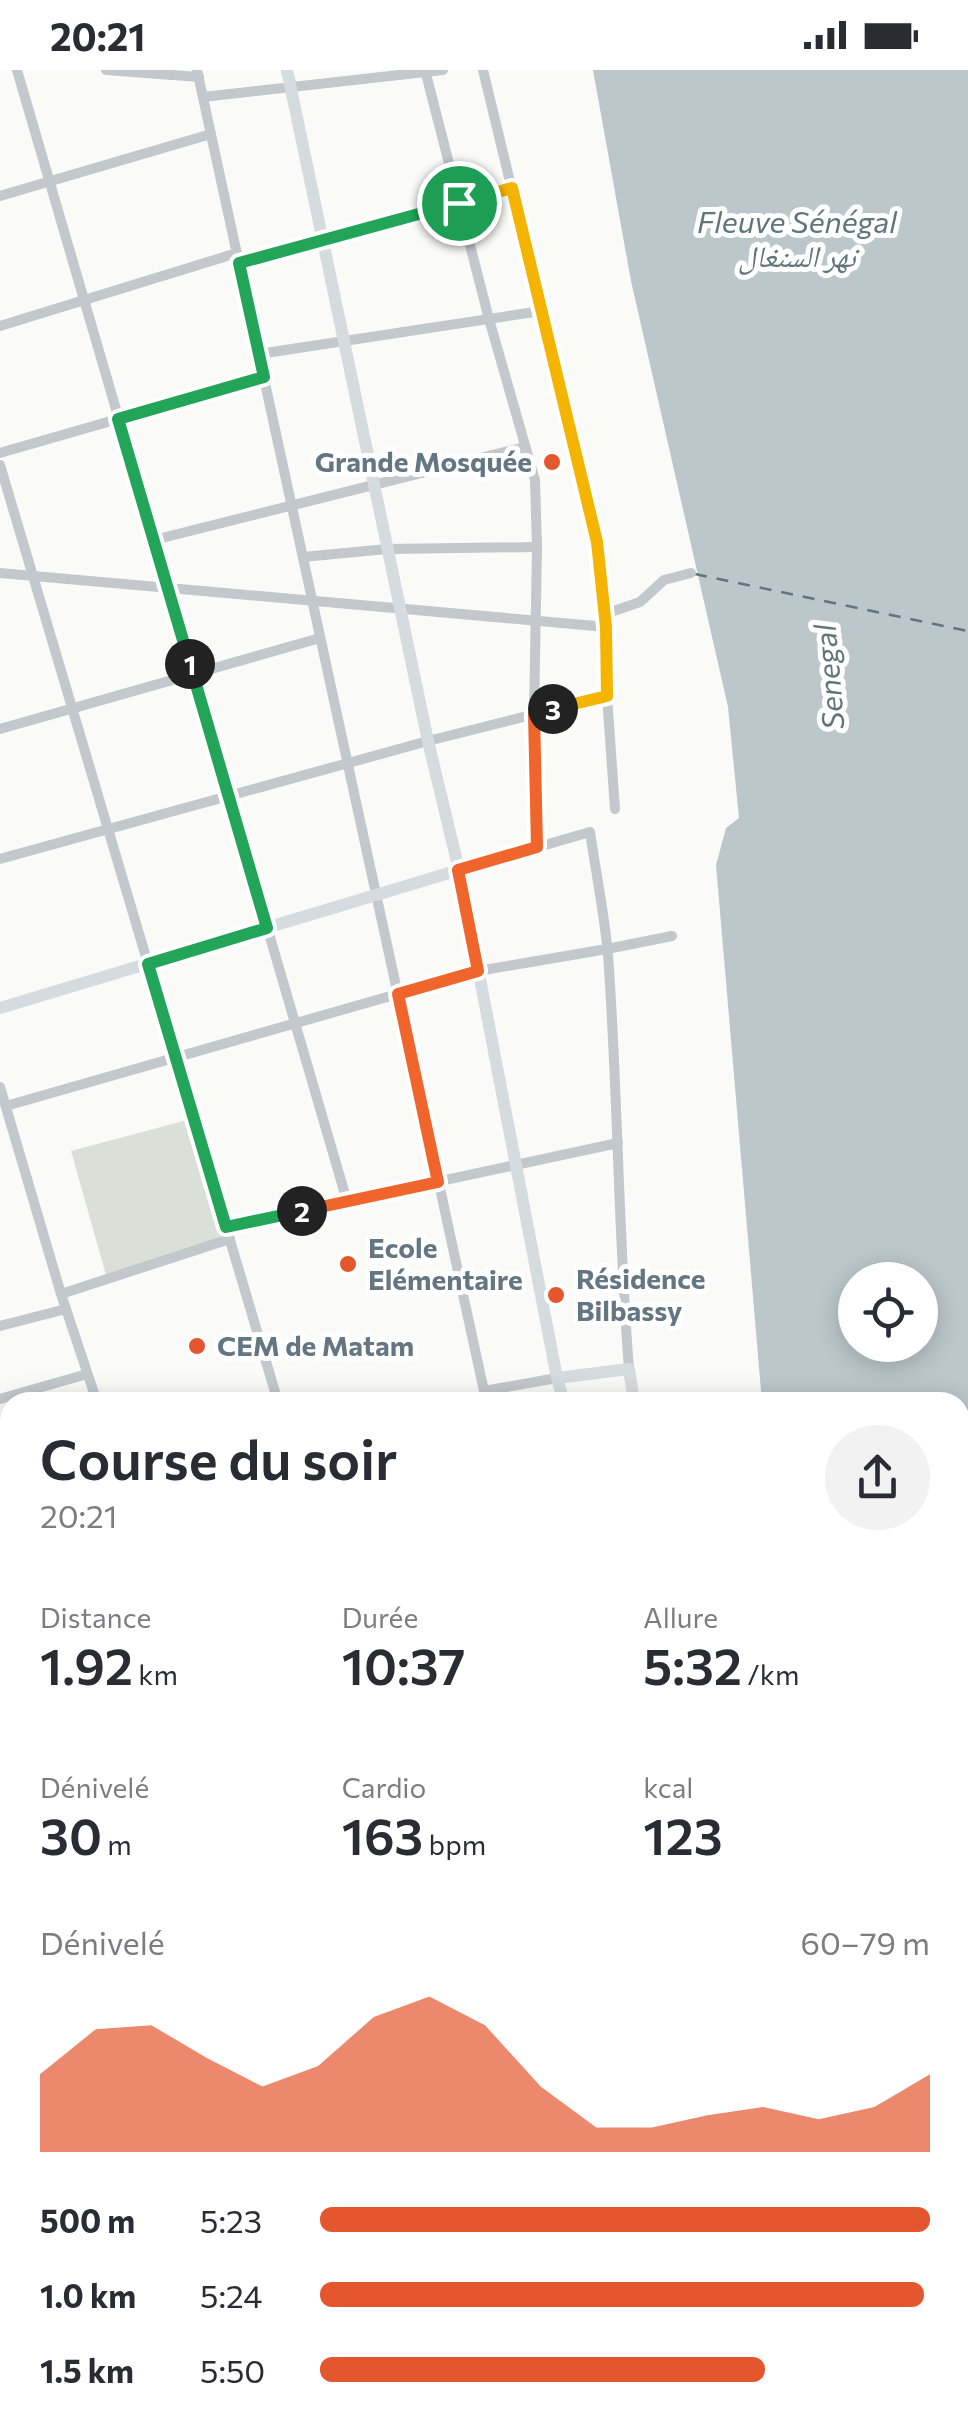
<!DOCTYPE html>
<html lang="fr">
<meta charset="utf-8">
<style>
:root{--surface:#fff;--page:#f2f2f3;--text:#2b2b33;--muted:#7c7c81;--accent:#e4572e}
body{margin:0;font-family:Commissioner,"Noto Naskh Arabic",sans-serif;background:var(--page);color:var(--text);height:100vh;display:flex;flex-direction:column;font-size:38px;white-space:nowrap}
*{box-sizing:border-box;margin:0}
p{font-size:32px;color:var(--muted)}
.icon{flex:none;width:55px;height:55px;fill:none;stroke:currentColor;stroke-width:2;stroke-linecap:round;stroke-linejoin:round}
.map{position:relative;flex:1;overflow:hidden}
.side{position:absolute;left:0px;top:1322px;width:970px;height:1038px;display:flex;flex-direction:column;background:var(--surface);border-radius:30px 30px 0 0;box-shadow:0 5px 25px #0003}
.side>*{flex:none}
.controls{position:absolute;left:838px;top:1192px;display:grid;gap:20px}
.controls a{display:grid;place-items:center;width:100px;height:100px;border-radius:50%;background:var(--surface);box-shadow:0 5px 25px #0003;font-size:50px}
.pin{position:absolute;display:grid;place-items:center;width:85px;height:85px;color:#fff;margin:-42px;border:5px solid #fff;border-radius:50%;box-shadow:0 2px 10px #0007}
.km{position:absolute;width:50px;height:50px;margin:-25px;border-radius:50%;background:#222;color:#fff;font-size:28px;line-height:50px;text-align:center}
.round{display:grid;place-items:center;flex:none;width:105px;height:105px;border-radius:52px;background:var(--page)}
.summary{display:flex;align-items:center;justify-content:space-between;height:170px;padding:0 40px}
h1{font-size:55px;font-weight:600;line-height:75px}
.metrics{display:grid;grid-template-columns:repeat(3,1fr);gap:15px;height:170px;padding:10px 40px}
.metrics div{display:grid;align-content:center}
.metrics b{font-size:50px;font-weight:600}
.metrics small{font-size:28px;font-weight:400}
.metrics p{font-size:28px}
.chart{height:280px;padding:20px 40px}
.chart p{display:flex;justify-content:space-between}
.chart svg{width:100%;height:180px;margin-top:10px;fill:var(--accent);opacity:.7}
ul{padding:0 40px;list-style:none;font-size:32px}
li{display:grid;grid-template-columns:160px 120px 1fr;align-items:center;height:75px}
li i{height:25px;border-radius:12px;background:var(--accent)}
.status{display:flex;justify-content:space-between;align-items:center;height:70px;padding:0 50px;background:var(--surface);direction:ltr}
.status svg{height:28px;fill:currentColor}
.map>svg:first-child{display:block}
.green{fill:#dadfd7}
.water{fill:#bbc7cb;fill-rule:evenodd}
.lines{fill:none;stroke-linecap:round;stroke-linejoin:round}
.ferry{stroke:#60757c;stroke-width:2.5;stroke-dasharray:12 10;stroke-linecap:butt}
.minor{stroke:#c3c8cc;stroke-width:10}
.major{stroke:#d6dbdf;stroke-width:12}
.split-1-casing{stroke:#fff;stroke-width:20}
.split-2-casing{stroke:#fff;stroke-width:20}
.split-3-casing{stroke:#fff;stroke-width:20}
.split-4-casing{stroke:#fff;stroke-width:20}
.split-1{stroke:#22a559;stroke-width:12}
.split-2{stroke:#22a559;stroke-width:12}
.split-3{stroke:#f0652b;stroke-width:12}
.split-4{stroke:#f5b400;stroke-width:12}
.poi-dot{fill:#e4572e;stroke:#fff;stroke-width:4}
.labels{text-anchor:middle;stroke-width:10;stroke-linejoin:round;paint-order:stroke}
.poi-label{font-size:28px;font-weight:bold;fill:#657683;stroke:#fff;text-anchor:start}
.water-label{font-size:30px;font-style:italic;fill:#60757c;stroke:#fff}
</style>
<div class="status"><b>20:21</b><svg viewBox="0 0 49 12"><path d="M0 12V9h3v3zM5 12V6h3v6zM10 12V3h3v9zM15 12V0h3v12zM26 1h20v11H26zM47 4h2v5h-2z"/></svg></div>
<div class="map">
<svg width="968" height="2358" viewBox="0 0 968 2358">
<rect width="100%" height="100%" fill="#fafaf8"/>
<g class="green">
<polygon points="187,1050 222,1167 106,1205 71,1081"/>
<polygon points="28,2350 187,2350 188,2358 0,2358 0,2355"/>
</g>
<path class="water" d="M593,0H968V2019L960,1997V1332H762L716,795L726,758L739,748L728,637L631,211ZM855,1210H920V1275H855Z"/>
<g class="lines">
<polyline class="ferry" points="695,504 968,561"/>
<g class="minor">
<polyline points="17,0 347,1131"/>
<polyline points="106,0 199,7"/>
<polyline points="197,0 484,1321 557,1308"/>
<polyline points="425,0 489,249 535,410 537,477 534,644 537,777"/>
<polyline points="483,0 597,472 607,557 607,626 615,739"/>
<polyline points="203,27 443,0"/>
<polyline points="0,126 211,64"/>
<polyline points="239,193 512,118"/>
<polyline points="0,256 237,183"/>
<polyline points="259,284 541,241"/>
<polyline points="0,383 264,307"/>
<polyline points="0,395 278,1332"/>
<polyline points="154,470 525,377"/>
<polyline points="303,487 387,479 537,477"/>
<polyline points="0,503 607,557"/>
<polyline points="605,544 640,532 664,510 691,503"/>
<polyline points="0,659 320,568"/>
<polyline points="0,789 428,671 607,626"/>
<path d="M459,800L590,762C596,802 604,843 608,884C618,1022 618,1161 629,1299"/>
<polyline points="0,1017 61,1224 97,1332"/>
<polyline points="6,1036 478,901 607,879 672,866"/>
<polyline points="226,1157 618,1073"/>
<polyline points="61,1224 230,1169"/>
<polyline points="0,1256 66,1239"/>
<polyline points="0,1329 87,1304"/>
<polyline points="2,1581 10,1632"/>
<polyline points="0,1833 10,1831"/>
<polyline points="0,1949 10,1947"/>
<polyline points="0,2056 10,2055"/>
<polyline points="0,2245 10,2309"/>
<polyline points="0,2342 10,2340"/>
<polyline points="279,2350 279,2358"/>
<polyline points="440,2350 441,2358"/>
<polyline points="557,2350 558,2358"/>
<polyline points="685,2350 687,2358"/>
<polyline points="755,2358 799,2351"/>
</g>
<g class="major">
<polyline points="287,0 428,671 459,800 557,1308 629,1299 634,1332"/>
<polyline points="0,938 459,800"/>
<polyline points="557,1308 564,1332"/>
<polyline points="799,2350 800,2358"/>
</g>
</g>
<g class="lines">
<defs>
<polyline id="split-1" points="190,594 118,349 264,307 239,193 459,133"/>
<polyline id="split-2" points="190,594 267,858 148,894 226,1157 302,1141"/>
<polyline id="split-3" points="302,1141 438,1112 398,924 478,901 458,800 537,777 534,644 553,639"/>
<polyline id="split-4" points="459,133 512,118 597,472 606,557 607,626 553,639"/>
</defs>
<use href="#split-1" class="split-1-casing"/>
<use href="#split-2" class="split-2-casing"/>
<use href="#split-3" class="split-3-casing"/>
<use href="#split-4" class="split-4-casing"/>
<use href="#split-1" class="split-1"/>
<use href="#split-2" class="split-2"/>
<use href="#split-3" class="split-3"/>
<use href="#split-4" class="split-4"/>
</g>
<g class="poi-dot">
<circle cx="552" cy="392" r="10"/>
<circle cx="348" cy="1194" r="10"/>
<circle cx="556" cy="1225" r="10"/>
<circle cx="197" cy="1276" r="10"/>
</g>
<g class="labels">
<g class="poi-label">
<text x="532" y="402" text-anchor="end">Grande Mosquée</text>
<text x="368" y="1188">Ecole<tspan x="368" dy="32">Elémentaire</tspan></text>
<text x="576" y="1219">Résidence<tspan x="576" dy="32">Bilbassy</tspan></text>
<text x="217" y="1286">CEM de Matam</text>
</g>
<g class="water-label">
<text x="797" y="163">Fleuve Sénégal<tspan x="797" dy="34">نهر السنغال</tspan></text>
<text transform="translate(830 607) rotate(-95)" y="10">Senegal</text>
</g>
</g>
</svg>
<div class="controls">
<a><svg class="icon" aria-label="locate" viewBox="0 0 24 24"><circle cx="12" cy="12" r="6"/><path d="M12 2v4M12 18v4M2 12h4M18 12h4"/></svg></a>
</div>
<div class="pin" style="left:459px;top:133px;background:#1e9e55"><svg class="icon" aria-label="arrive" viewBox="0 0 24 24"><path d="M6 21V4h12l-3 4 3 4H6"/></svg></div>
<b class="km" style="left:190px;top:594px">1</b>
<b class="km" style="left:302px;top:1141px">2</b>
<b class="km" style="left:553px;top:639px">3</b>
<section class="side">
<div class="summary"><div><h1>Course du soir</h1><p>20:21</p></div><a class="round"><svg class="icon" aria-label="share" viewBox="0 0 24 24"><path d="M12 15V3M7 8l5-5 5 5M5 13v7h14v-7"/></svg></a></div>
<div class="metrics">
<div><p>Distance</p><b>1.92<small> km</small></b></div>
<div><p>Durée</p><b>10:37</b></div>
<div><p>Allure</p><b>5:32<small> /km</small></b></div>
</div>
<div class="metrics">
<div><p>Dénivelé</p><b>30<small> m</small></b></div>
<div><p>Cardio</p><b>163<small> bpm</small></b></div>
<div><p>kcal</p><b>123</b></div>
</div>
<div class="chart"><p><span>Dénivelé</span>60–79 m</p>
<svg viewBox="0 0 160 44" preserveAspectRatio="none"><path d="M0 44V25L10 14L20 13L30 21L40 28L50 23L60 11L70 6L80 13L90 28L100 38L110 38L120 35L130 33L140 36L150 33L160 25V44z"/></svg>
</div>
<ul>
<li><b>500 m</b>5:23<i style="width:100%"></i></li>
<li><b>1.0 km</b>5:24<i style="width:99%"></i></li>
<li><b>1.5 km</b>5:50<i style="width:73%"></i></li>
</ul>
</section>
</div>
